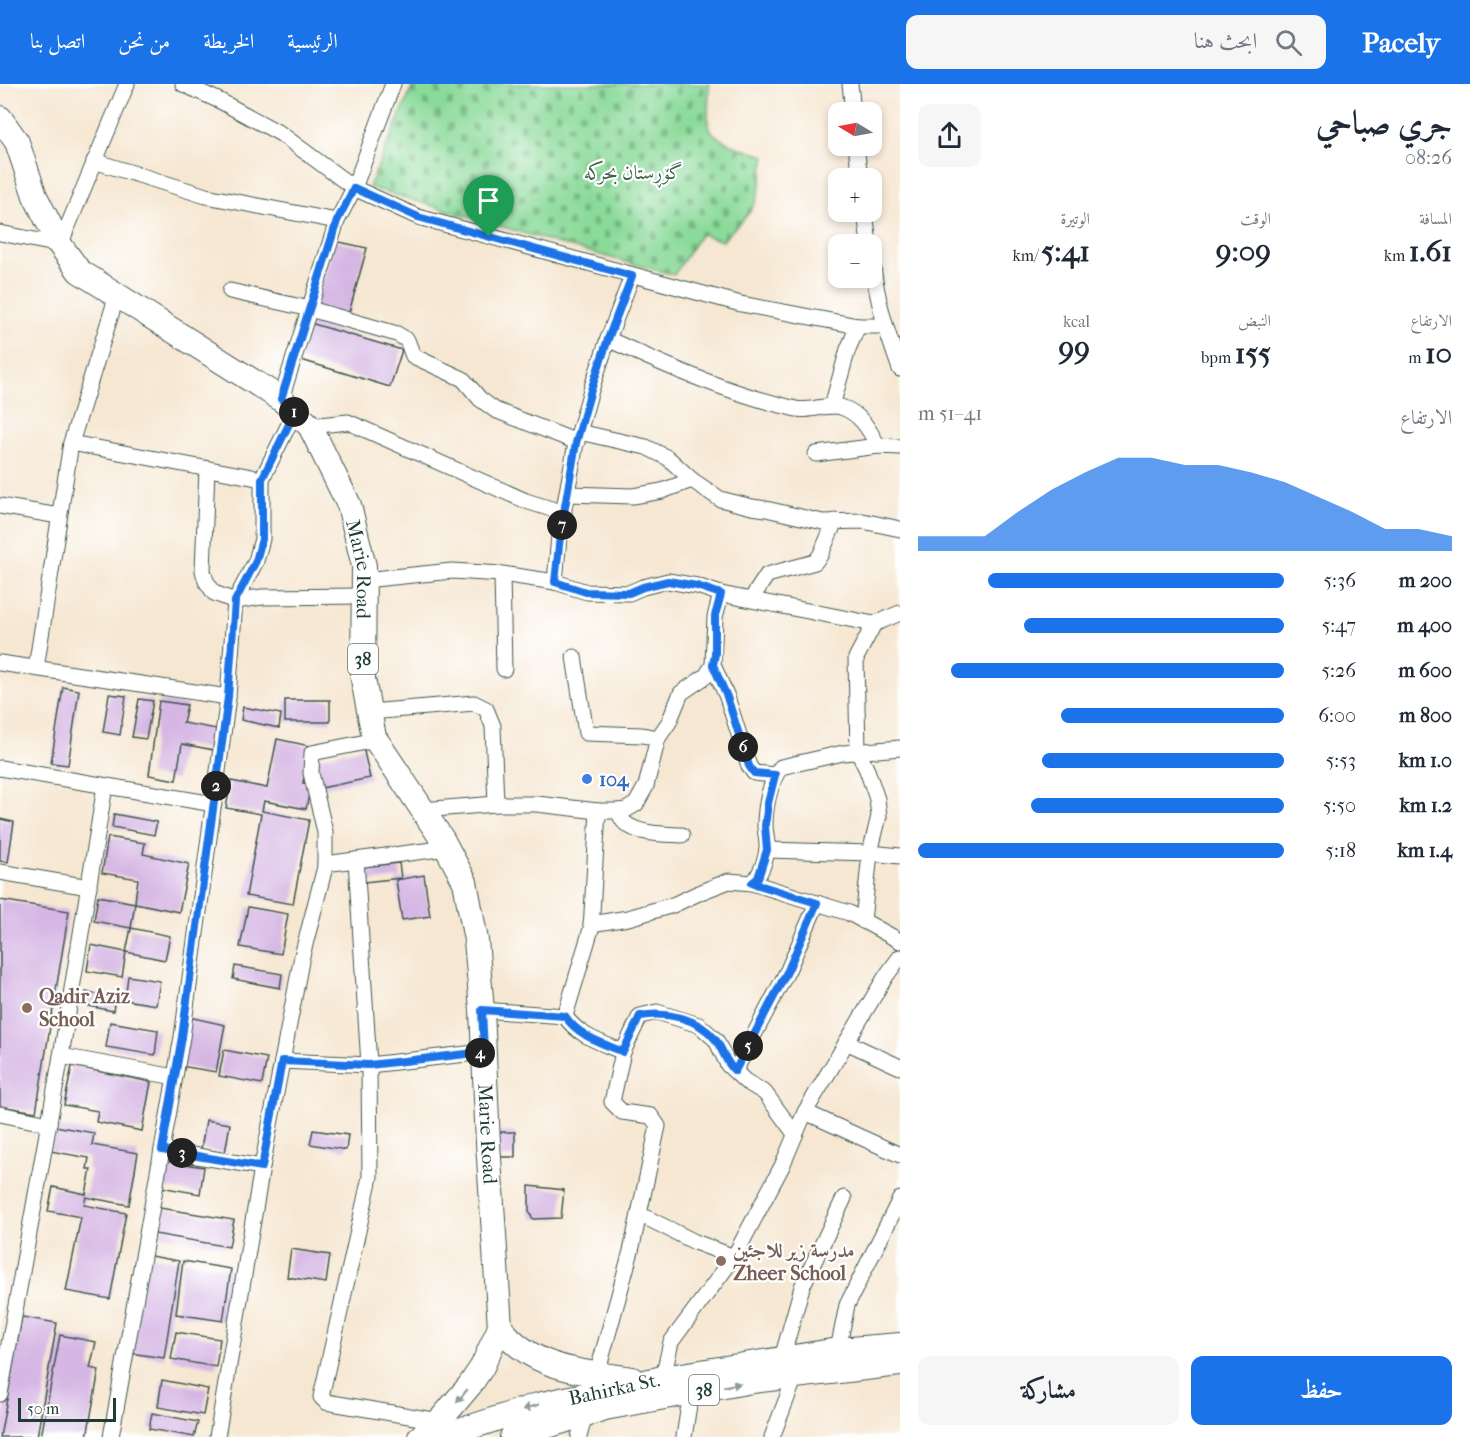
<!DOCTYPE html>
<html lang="ar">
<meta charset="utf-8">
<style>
:root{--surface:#fff;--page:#f6f6f7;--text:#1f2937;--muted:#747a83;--accent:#1a73e8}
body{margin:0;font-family:"IM FELL French Canon",Amiri,serif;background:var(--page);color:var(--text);direction:rtl;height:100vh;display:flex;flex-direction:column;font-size:22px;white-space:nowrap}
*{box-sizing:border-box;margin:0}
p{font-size:20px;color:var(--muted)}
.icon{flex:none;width:33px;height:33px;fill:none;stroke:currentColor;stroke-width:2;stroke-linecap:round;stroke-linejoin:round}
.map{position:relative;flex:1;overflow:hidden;direction:ltr}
.side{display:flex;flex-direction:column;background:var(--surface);width:570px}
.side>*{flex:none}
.needle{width:39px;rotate:280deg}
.buttons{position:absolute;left:828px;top:18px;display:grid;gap:12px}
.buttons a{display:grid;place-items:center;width:54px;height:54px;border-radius:12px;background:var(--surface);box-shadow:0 3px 9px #0003;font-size:30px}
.scale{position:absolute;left:18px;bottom:15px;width:98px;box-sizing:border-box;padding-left:6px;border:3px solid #1f3d34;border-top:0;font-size:16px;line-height:21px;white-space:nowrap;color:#1f3d34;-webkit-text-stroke:4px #fff;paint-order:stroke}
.pin{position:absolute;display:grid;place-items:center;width:51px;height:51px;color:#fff;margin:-62px -26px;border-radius:50% 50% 50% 0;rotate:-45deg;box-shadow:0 0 6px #0007}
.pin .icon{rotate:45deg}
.km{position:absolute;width:30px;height:30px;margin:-15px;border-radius:50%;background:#222;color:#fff;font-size:16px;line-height:30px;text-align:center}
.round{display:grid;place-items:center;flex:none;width:63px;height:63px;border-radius:12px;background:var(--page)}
.headline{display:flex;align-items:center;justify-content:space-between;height:102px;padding:0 18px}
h1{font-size:33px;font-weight:700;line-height:45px}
.stats{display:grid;grid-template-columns:repeat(3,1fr);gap:9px;height:102px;padding:6px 18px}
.stats div{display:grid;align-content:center}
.stats b{font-size:30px;font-weight:700}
.stats small{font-size:16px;font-weight:400}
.stats p{font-size:16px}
.chart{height:168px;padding:12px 18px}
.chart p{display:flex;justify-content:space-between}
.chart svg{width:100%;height:108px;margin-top:6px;fill:var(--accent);opacity:.7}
.primary-button{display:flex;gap:12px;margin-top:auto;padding:12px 18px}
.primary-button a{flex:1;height:69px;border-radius:12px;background:var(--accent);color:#fff;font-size:24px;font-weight:700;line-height:69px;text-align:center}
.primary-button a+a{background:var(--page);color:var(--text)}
ul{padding:0 18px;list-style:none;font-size:20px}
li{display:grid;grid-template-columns:96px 72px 1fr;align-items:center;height:45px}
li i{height:15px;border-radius:8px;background:var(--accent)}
header{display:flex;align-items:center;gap:36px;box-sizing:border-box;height:84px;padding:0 30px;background:var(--accent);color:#fff}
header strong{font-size:28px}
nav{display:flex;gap:33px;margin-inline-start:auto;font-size:21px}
.search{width:420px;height:54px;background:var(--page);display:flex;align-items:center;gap:15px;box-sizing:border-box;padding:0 21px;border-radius:12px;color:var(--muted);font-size:22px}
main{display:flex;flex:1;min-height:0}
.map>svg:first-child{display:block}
.cemetery{fill:url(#cemetery-stones);stroke:#548c66;stroke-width:1.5}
.building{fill:#d6b7e4}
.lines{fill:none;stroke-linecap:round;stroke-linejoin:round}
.minor-casing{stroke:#3f564c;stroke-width:17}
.primary-casing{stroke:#3f564c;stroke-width:26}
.minor{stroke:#fff;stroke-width:15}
.primary{stroke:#fff;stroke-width:24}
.oneway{fill:#8f9e9a}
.route-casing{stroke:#fff;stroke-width:12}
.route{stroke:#1a73e8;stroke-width:8}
.shop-dot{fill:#3f7fe0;stroke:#fff;stroke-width:2}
.education-dot{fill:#8d6e63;stroke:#fff;stroke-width:2}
.labels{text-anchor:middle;stroke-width:4.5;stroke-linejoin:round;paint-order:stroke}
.shield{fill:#fff;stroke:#627771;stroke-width:1.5}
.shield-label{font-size:18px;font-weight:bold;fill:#1f3d34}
.park-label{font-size:20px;fill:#3a644d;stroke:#fff}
.street-label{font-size:20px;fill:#1f3d34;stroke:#fff}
.shop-label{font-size:20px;font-weight:bold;fill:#366cbe;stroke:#fff;text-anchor:start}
.education-label{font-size:20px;font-weight:bold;fill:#785e54;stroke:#fff;text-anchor:start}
</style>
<header>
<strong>Pacely</strong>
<div class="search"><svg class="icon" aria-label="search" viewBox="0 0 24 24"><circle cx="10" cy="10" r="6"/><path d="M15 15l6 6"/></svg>ابحث هنا</div>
<nav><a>الرئيسية</a><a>الخريطة</a><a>من نحن</a><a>اتصل بنا</a></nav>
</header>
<main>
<section class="side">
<div class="headline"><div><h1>جري صباحي</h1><p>08:26</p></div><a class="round"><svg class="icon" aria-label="share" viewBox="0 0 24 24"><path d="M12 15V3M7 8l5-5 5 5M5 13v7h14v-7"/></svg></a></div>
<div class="stats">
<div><p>المسافة</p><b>1.61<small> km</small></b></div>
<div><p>الوقت</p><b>9:09</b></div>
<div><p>الوتيرة</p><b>5:41<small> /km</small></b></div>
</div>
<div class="stats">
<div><p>الارتفاع</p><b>10<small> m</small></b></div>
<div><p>النبض</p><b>155<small> bpm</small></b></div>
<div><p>kcal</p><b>99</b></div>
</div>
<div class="chart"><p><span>الارتفاع</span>41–51 m</p>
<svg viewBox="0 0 160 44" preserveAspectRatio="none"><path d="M0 44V38L10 38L20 38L30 28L40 19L50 12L60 6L70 6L80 9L90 9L100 12L110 16L120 22L130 28L140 35L150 35L160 38V44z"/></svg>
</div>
<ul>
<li><b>200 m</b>5:36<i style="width:81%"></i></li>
<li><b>400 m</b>5:47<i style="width:71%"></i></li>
<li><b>600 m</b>5:26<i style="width:91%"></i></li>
<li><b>800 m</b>6:00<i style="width:61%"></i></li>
<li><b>1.0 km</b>5:53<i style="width:66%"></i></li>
<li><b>1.2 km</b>5:50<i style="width:69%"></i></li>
<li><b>1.4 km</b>5:18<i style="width:100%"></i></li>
</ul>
<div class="primary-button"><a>حفظ</a><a>مشاركة</a></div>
</section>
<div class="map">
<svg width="900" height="1353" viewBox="0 0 900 1353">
<defs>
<pattern id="cemetery-stones" width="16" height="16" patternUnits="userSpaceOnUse" patternTransform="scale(1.5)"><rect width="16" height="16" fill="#8ada99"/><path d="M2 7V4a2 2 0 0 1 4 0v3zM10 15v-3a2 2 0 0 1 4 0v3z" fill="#70b27e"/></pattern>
</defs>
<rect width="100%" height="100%" fill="#fff"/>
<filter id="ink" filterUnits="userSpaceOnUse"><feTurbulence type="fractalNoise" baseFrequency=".0167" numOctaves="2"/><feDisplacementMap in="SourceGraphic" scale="12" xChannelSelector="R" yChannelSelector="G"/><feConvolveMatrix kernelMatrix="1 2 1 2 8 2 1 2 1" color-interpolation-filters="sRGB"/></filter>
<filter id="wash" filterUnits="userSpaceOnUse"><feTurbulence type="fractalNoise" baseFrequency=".008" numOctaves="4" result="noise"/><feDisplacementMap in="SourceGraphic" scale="24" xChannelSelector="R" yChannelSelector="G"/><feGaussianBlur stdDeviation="1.35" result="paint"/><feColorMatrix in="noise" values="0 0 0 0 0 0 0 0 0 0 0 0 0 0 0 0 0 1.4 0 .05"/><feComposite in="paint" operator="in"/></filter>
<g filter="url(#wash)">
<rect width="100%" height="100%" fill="#f6e7d2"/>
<path class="cemetery" d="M416,0H709C709,10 707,34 709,42C714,59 750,67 765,72C762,89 761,111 751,126C743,138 731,145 723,157L701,150L674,191L560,160L369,103L412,4Z"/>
<g id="blocks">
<g class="building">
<polygon points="335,157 367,164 348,232 314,223"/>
<polygon points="310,239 402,266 390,303 298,275"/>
<polygon points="63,603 79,606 68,681 51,679"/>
<polygon points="109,610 126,612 120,651 103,648"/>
<polygon points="139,615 153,617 146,655 132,653"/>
<rect x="285" y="616" width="45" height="22"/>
<polygon points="159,617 187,621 183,639 217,645 214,666 182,660 176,696 149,691"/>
<polygon points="243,623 281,630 279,644 241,636"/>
<polygon points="277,655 310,662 303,699 311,700 306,725 264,717 262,727 309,736 293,820 246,812 261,730 226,724 231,697 267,704"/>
<polygon points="363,663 370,694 321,704 314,675"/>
<polygon points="114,730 157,738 154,751 112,743"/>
<polygon points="0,735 14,738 8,778 0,777"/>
<polygon points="108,753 145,759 143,770 189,780 179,828 135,819 131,844 170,852 165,876 126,868 131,844 94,837 98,812 135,819 136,809 138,795 102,789"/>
<polygon points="399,779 401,794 364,798 362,783"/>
<polygon points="424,791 430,832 402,836 396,796"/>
<polygon points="0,816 69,827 36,1028 0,1022"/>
<polygon points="248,823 288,830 281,870 240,863"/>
<polygon points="91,861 126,868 122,893 87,887"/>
<polygon points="235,882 282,890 280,904 233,895"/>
<polygon points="128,892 160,897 156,921 125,916"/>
<polygon points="86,908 115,915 113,927 84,921"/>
<polygon points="189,933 225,941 216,988 180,982"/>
<polygon points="110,938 158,946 155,971 106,963"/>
<polygon points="224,966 267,974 262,1000 219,992"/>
<polygon points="72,982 151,998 142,1047 96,1038 98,1027 64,1021"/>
<polygon points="206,1036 230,1040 225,1069 201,1065"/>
<polygon points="55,1042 94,1049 92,1061 138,1069 129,1121 86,1113 84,1121 126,1129 110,1215 66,1207 81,1133 48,1127 53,1103 86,1110 91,1085 87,1085 89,1074 50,1067"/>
<polygon points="313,1046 348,1051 346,1066 310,1060"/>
<polygon points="492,1048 515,1048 515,1073 493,1073"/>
<polygon points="164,1077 204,1083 200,1110 160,1103"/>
<polygon points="529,1102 564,1106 561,1134 533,1135 529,1127"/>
<polygon points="154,1123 234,1136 229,1163 149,1149"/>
<polygon points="291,1165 330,1171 326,1199 287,1193"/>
<polygon points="145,1171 179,1177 164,1274 130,1269"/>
<polygon points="183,1177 231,1185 223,1237 176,1230"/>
<polygon points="22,1233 57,1239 37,1353 0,1353"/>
<polygon points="176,1248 220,1255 216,1283 171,1275"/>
<polygon points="60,1251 96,1258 90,1284 99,1286 87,1353 41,1353"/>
<polygon points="162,1296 208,1305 203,1331 158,1323"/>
<polygon points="152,1329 198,1338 194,1353 149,1345"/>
</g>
</g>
</g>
<g filter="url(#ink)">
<use href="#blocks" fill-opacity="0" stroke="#3f564c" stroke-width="1.5"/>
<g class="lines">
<defs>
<g id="minor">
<polyline points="183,0 222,18 281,50 354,104 418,133 741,220 858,242 884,242"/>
<polyline points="850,0 853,28"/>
<polyline points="856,62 860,94"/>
<polyline points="94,77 206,112 337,137"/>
<polyline points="865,128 869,160"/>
<polyline points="0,149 60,161 127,0"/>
<path d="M872,176C877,217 886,246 900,285"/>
<polyline points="230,207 310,225 397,250 407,256 413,272 463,295 480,315 495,326 577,358"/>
<path d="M608,255C668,283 731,310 796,325C811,328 826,319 841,323C860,329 869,345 878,362"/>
<polyline points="281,315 337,137 354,104 393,0"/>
<polyline points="832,322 848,265 858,242"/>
<polyline points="310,342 348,338 526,417 564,429"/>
<polyline points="579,348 646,363 668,374 692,396"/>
<polyline points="71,359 262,395"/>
<polyline points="816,370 878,362 900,363"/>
<polyline points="207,385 203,487 206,497 214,509 235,517 262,513 364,512"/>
<polyline points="568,410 633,412 662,407 692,396 720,415 752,423 766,425 823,438 863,437 900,445"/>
<polyline points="0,422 59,432"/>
<polyline points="502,490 504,585"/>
<polyline points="364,496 452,487 502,490 555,498 587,508 629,509 643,503 668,497 697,502 721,510 874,540 900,529"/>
<polyline points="555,498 559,452 576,359 591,306 608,255 632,192"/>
<polyline points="752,514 767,491 815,478 821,470 835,437"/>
<polyline points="574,573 586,649 642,651 658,654"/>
<polyline points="0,579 228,613"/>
<polyline points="713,581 727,613 749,682 754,689 775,691"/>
<polyline points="36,584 71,359 117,211"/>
<polyline points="370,628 474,619 486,625 493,642 496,720"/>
<polyline points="0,684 214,720"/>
<polyline points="422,726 496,720 537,720 598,727 618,727 626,726 636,720 646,702 658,654 669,638 681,609 706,592 713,581 715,533 721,510"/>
<path d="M618,727C620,730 622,737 625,739C639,751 666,750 682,751"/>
<polyline points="767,766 870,769 900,772"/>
<polyline points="356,776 369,981 370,1093 321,1313 326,1318 439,1337"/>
<polyline points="325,780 447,764"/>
<polyline points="0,788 89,803"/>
<polyline points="752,799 849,829 900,857"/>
<polyline points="863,837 870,769 879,732 877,715 867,686 858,668 856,574 874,540"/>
<path d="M591,840L628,834L673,821L703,807L729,797L752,799C760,792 766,776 767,765C768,757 765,749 765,741C765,723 770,697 781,683L843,669L900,664"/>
<path d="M482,926L565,932C578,952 602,959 623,968"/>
<polyline points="565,932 591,845 598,727"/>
<polyline points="846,958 900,983"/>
<polyline points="61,972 175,993"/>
<polyline points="282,977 369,981 484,968"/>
<polyline points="735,987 788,886 817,819"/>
<polyline points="805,1028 900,1071"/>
<polyline points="0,1030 49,1040"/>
<polyline points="162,1066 262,1083"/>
<polyline points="639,1130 695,1158 734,1173"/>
<polyline points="838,1266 847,1221 900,1115"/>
<polyline points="782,1274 802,1203 844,1114"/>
<polyline points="597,1290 631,1167 658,1042 651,1032 622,1028 612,1018 623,968 640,932 657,928 699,941 716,956 728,981 745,997 765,1009 795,1050"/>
<polyline points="663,1294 671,1258 734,1173 782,1082 805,1028 886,892 900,873"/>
<polyline points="0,1310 61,972 105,702"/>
<polyline points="111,1353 182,953 228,613 235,517 256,477 262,455 262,395 295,328"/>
<polyline points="217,1353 262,1083 302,872 325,783 325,748 311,689 312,669 376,656"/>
<polyline points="579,1353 585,1330"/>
<polyline points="684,1353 691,1308"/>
<polyline points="772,1353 795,1293"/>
</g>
<g id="primary">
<path id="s1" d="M0,34L17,58L35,112L60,161L79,187L281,315L310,342L349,421L364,482L363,595L374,653L442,755L465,798L476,856L482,926L488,1059L500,1243L482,1283L470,1301L442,1334L420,1353"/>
<path d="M500,1243C534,1287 581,1287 632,1295"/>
<path id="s2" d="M441,1353L538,1321L663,1294L838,1266L900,1261"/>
<polyline points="512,1353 605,1324 752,1297 900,1280"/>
</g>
</defs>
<use href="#minor" class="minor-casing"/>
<use href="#primary" class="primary-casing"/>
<use href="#minor" class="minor"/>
<use href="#primary" class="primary"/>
</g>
<defs><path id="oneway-solid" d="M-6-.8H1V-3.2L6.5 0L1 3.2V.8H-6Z" transform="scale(1.5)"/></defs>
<g class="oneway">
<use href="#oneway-solid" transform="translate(732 1301) rotate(-10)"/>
<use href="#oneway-solid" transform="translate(462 1312) rotate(129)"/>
<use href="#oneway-solid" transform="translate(531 1323) rotate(163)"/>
</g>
</g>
<g class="lines" filter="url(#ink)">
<defs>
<path id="route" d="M354,104L418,133L632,192L608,255L591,306L576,359L560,452L555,498L586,508L629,509L643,503L668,497L697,502L721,510L715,532V570L713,581L727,613L749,682L754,689L775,691L768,719L765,742L767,766L758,794L752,799L817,819L788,886L735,987C725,978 723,965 715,955C698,934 666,927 640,932L623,968C602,959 578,952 565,932L482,926L484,968L369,981L282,977L262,1083L162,1066L182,953L221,666L228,613L235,517L256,477L262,455V395L295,328L281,315L337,137Z"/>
</defs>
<use href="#route" class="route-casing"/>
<use href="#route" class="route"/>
</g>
<circle class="shop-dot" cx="587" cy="695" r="6"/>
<g class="education-dot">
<circle cx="27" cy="924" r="6"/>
<circle cx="721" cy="1177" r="6"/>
</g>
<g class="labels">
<g class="shield">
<rect x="348" y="560" width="30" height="30" rx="4.5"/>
<rect x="689" y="1291" width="30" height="30" rx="4.5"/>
</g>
<g class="shield-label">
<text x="363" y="581">38</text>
<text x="704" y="1312">38</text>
</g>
<g class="park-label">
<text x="633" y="95">گۆڕستان بحركه‌</text>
</g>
<g class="street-label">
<text dy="7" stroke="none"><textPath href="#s1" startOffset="606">Marie Road</textPath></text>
<text dy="7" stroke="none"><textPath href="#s1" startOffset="1200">Marie Road</textPath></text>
<text dy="7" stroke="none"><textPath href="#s2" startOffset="180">Bahirka St.</textPath></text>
</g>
<g class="shop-label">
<text x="599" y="702">104</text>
</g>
<g class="education-label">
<text x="39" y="919">Qadir Aziz<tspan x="39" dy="23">School</tspan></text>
<text x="733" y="1173">مدرسة زير للاجئين<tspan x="733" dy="23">Zheer School</tspan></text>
</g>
</g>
</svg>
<div class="buttons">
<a><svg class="needle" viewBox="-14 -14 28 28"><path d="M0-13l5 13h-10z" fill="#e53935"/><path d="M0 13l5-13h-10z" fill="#747a83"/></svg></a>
<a>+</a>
<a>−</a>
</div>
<div class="scale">50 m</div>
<div class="pin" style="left:489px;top:153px;background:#1e9e55"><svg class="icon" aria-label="arrive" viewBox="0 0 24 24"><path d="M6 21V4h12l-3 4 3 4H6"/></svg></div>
<b class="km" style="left:294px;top:328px">1</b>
<b class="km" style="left:216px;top:702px">2</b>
<b class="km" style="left:182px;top:1069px">3</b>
<b class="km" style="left:480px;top:969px">4</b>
<b class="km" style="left:748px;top:962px">5</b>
<b class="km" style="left:743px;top:663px">6</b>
<b class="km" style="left:562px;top:441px">7</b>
</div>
</main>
